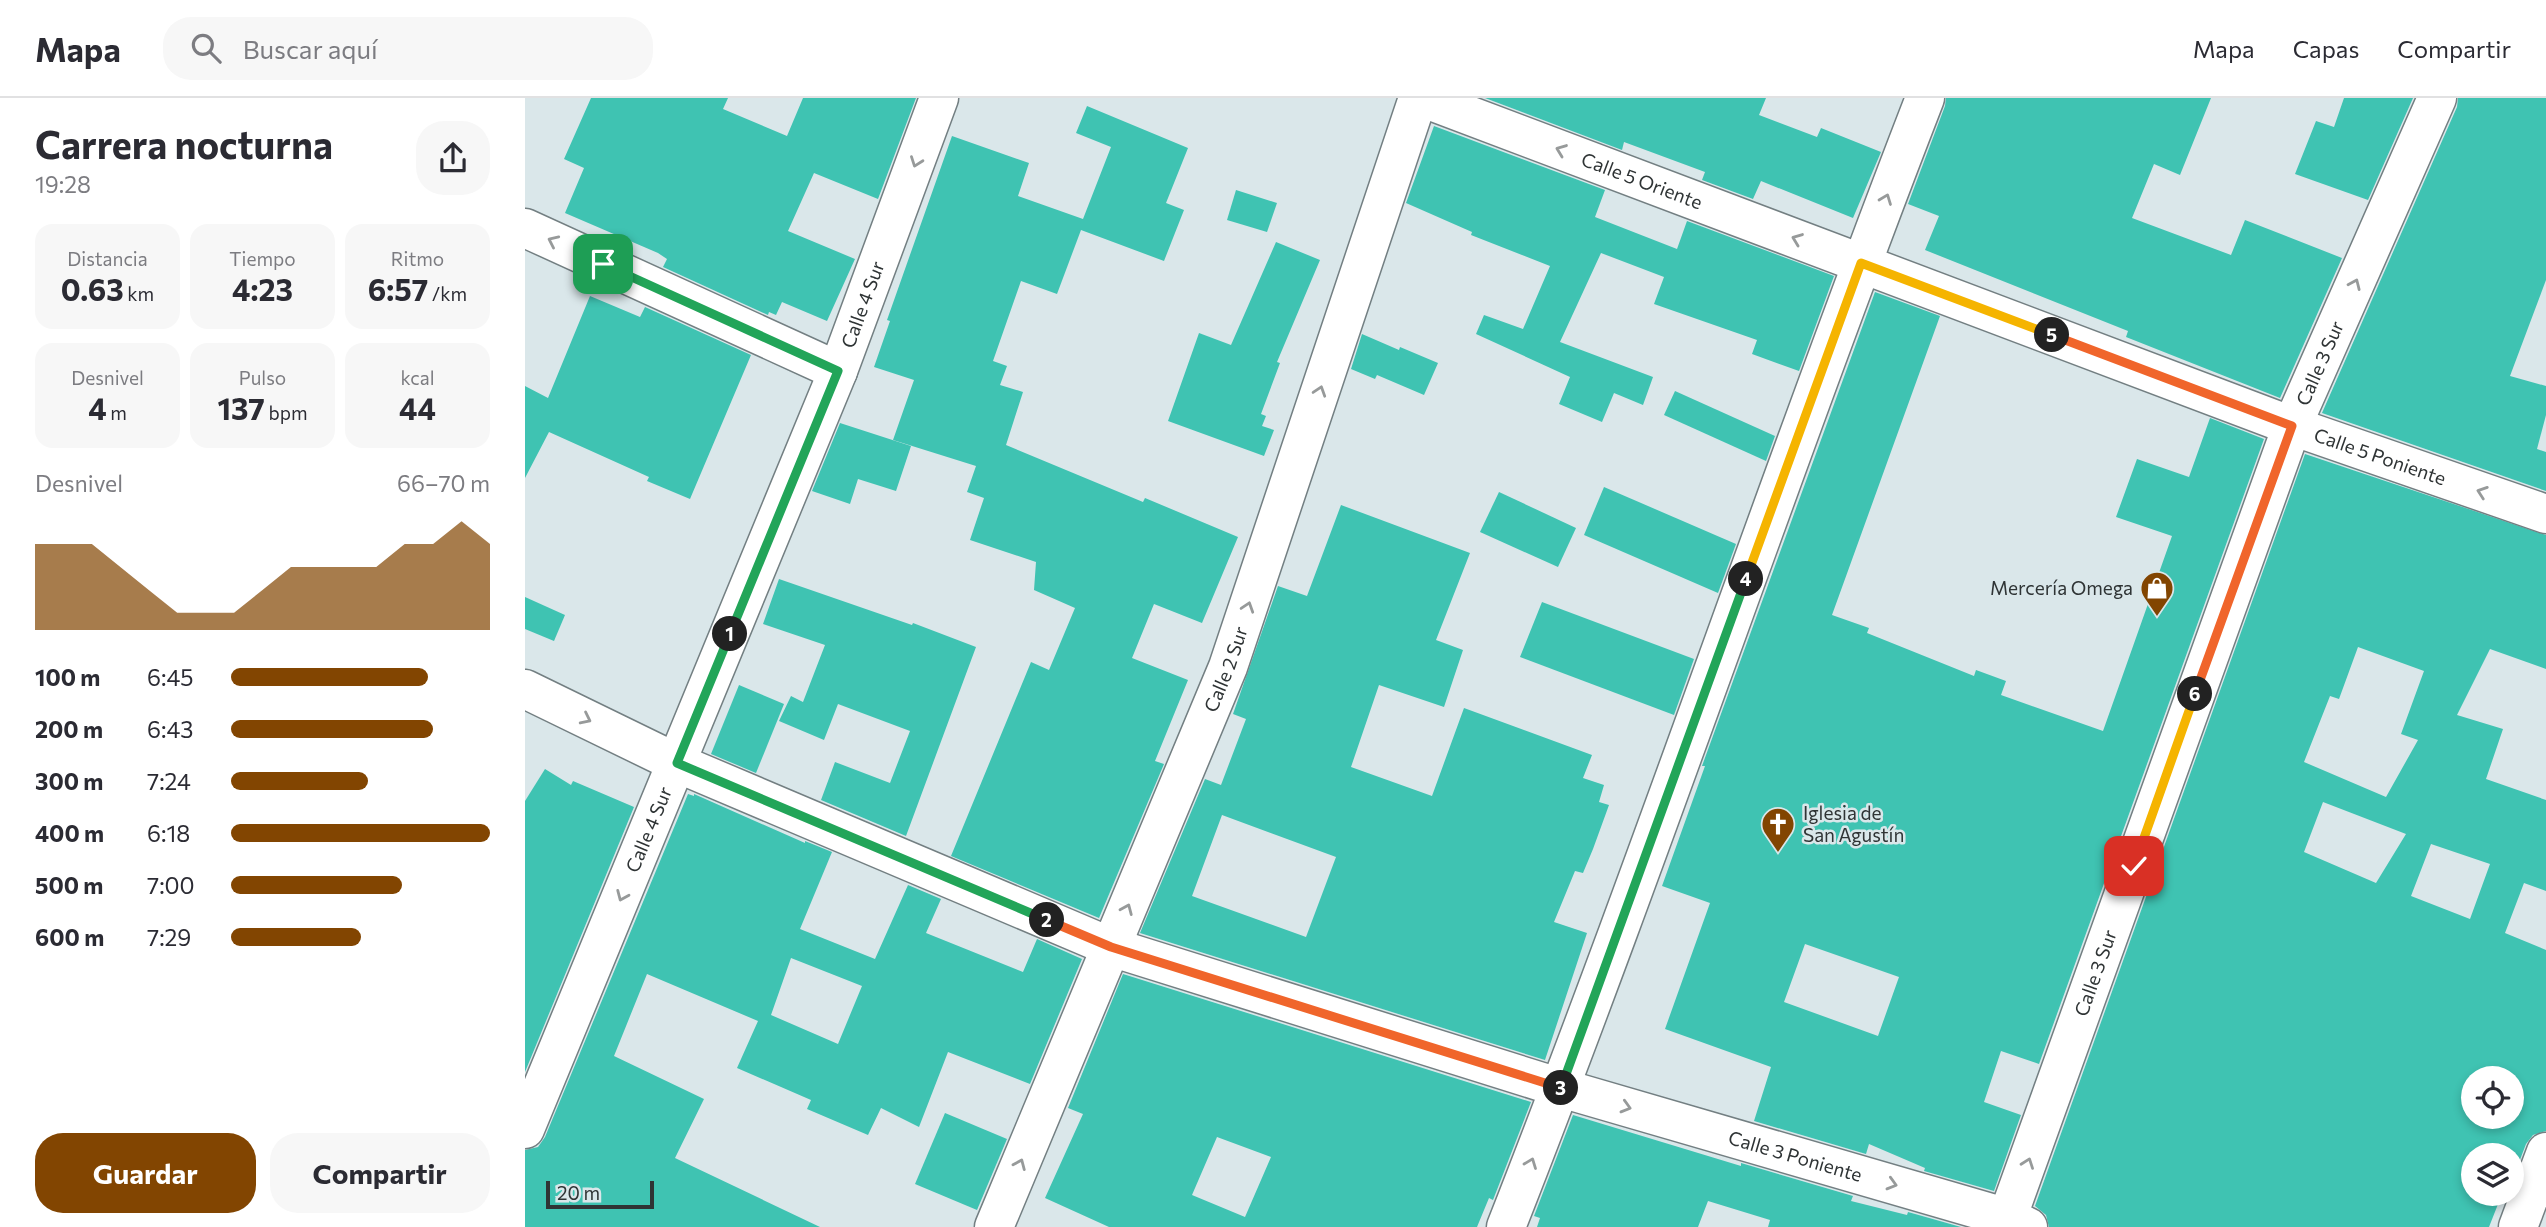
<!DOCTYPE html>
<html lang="es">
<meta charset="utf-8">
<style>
:root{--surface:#fff;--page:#f7f7f7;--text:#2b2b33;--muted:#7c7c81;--line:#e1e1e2;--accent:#824501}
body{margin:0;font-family:Commissioner,sans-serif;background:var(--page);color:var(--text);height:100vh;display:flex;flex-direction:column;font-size:26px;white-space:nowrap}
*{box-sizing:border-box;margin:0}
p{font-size:23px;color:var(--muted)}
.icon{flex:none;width:38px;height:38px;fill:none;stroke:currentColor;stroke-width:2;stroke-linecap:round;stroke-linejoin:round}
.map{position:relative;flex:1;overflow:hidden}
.details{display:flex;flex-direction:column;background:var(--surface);width:525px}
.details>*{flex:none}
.fabs{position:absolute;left:1936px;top:968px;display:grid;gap:14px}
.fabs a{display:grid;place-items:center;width:63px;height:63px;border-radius:50%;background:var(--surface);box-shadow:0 4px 10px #0003;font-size:35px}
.scale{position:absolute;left:21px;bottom:18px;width:108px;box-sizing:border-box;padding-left:7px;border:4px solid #2f3435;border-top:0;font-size:19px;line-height:24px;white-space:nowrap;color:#2f3435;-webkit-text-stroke:5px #dae7ea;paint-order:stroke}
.pin{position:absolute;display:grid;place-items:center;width:60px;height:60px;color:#fff;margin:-30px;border-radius:14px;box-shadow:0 4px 10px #0006}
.km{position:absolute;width:35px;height:35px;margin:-18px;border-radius:50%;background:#222;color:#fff;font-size:19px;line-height:35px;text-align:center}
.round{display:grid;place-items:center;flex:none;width:74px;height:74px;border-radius:28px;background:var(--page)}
.summary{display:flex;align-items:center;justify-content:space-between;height:119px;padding:0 35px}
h1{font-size:38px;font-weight:700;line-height:52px}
.metrics{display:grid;grid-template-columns:repeat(3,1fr);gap:10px;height:119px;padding:7px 35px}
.metrics div{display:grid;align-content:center;border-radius:18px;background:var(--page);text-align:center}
.metrics b{font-size:30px;font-weight:700}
.metrics small{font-size:19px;font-weight:400}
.metrics p{font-size:19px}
.chart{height:196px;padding:14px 35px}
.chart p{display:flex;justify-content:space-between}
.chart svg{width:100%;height:126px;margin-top:7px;fill:var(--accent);opacity:.7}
.primary-button{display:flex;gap:14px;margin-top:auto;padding:14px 35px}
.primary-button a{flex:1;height:80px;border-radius:28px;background:var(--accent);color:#fff;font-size:28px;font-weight:700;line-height:80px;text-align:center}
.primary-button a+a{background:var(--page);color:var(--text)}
ul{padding:0 35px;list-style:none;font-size:23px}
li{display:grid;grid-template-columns:112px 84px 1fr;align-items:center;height:52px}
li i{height:18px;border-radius:9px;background:var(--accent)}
header{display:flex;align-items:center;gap:42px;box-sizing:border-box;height:98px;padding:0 35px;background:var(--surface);border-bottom:2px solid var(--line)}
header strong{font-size:33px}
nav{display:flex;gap:38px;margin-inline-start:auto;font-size:24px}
.search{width:490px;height:63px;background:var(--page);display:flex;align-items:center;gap:18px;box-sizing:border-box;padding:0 24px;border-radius:28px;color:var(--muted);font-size:26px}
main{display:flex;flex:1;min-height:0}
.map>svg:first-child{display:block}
.building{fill:#3fc3b2;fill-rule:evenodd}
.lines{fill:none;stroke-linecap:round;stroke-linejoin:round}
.minor-casing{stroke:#737f82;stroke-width:41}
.major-casing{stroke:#737f82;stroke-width:41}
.minor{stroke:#fff;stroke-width:38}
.major{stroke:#fff;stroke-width:38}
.oneway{stroke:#979a9a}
.split-1-casing{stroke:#fff;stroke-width:14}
.split-2-casing{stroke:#fff;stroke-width:14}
.split-3-casing{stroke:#fff;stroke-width:14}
.split-4-casing{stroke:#fff;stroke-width:14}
.split-5-casing{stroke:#fff;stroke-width:14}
.split-6-casing{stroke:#fff;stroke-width:14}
.split-7-casing{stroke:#fff;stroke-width:14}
.split-1{stroke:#22a559;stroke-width:9}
.split-2{stroke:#22a559;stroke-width:9}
.split-3{stroke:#f0652b;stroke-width:9}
.split-4{stroke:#22a559;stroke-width:9}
.split-5{stroke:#f5b400;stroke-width:9}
.split-6{stroke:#f0652b;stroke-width:9}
.split-7{stroke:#f5b400;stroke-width:9}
.labels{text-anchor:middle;stroke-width:5;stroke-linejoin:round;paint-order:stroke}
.street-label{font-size:19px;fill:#2f3435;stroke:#dae7ea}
.poi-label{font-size:19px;fill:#2f3435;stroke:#dae7ea;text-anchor:end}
</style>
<header>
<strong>Mapa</strong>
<div class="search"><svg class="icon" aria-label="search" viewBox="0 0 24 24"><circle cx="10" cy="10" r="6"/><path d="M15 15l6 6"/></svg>Buscar aquí</div>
<nav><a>Mapa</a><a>Capas</a><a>Compartir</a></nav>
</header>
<main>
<section class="details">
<div class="summary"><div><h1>Carrera nocturna</h1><p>19:28</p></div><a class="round"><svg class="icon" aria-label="share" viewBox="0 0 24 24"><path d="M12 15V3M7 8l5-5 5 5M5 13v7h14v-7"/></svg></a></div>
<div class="metrics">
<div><p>Distancia</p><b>0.63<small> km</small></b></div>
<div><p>Tiempo</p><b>4:23</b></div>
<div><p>Ritmo</p><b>6:57<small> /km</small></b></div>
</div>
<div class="metrics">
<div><p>Desnivel</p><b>4<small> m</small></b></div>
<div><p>Pulso</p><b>137<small> bpm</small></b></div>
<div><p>kcal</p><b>44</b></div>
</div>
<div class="chart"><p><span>Desnivel</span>66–70 m</p>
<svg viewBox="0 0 160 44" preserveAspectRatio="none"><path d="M0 44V14L10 14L20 14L30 22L40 30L50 38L60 38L70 38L80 30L90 22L100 22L110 22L120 22L130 14L140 14L150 6L160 14V44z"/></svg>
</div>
<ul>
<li><b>100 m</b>6:45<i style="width:76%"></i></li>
<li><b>200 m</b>6:43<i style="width:78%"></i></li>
<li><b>300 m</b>7:24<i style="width:53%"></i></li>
<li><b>400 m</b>6:18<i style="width:100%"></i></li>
<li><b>500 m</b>7:00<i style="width:66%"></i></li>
<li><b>600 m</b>7:29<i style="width:50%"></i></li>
</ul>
<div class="primary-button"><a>Guardar</a><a>Compartir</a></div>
</section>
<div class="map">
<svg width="2021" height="1129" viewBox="0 0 2021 1129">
<rect width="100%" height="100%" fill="#dae7ea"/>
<g class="building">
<polygon points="66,0 203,0 198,11 262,38 278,0 391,0 353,101 289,75 263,133 330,161 302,223 257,204 251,217 244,214 243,217 138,169 142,161 133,155 40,115 59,70 39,61"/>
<polygon points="960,0 1241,0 1234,17 1292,39 1296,30 1356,54 1328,120 1236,83 1228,101 1177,82 1180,74 1099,44 1097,52"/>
<polygon points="1421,0 1686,0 1655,77 1629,66 1607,120 1706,157 1720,122 1817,160 1755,300 1601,239 1603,233 1400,152 1414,118 1383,106 1420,8"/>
<polygon points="1819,0 1888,0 1843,102 1770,76 1791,23 1809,29"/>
<polygon points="1933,0 2021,0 2021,182 1985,278 2021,288 2021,317 2012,351 2021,354 2021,393 1797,315 1932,9"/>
<polygon points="562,8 663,50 641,105 659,112 639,163 556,132 532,196 496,183 468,263 482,268 475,287 498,294 481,347 618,404 620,400 713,439 677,525 629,506 607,560 663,582 630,663 639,666 574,820 426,758 506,564 524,572 550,510 509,492 511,464 445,442 459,400 442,394 451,368 368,342 389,282 349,269 365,223 362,222 427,38 504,65 493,98 558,121 586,49 551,35"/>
<polygon points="909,28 1080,92 1070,119 1152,151 1162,123 1309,178 1274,273 1227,256 1232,242 1129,206 1139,179 1076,155 1035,244 1128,279 1118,307 1089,295 1077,324 1034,306 1045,279 951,236 959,217 998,231 1025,168 946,137 947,134 881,105"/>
<polygon points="711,92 752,105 742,134 702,122"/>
<polygon points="751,144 795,162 752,264 755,265 736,316 741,318 737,328 749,332 739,358 643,323 674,235 706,247"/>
<path d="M1350,194L1415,218L1307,517L1344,530L1342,535L1449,578L1451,572L1481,583L1476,597L1578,633L1647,438L1591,419L1612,361L1664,379L1685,320L1739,341L1514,966L1476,953L1459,1004L1496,1017L1469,1093L1399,1073L1400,1070L1344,1046L1341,1056L1229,1023L1246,969L1140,931L1185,805L1137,788L1180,668H1177ZM1280,846L1374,879L1353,938L1259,904Z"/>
<polygon points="65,198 115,219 120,209 226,257 165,401 122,383 124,379 24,334 0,380 0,288 23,300"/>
<polygon points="837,236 874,252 875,249 913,265 899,297 852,277 850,281 826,271"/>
<polygon points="1150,293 1250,338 1241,363 1139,317"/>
<polygon points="315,325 386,348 371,393 333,381 325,406 287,393"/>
<path d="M1780,356L2021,437V571L1965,551L1932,617L1978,631L1961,681L2021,702V793L1999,785L1980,835L2021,852V1033L2008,1037L2001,1046L1986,1085V1057H1948V1096H1977L1964,1129H1524L1521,1117L1510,1108ZM1833,549L1899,573L1876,636L1893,642L1861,699L1779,664L1805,598L1814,601ZM1798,704L1881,736L1851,785L1779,754ZM1906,746L1965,766L1945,821L1886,798ZM1948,980H1986V1018H1948Z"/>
<polygon points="1079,389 1211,446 1193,495 1059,437"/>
<polygon points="974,394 1051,430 1033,469 955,434"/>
<path d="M816,407L945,455L911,542L938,552L919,609L854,587L826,669L907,698L939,610L1067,657L1058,680L1079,687L1074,704L1084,707L1068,751L1058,775L1050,773L1029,824L1062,835L1020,962L615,835L680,681L696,687L721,621L708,616L753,488L782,498ZM697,717L811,759L781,839L667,798Z"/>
<polygon points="254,481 387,527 388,525 451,549 381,738 296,702 310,664 365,685 385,633 313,606 299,642 254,623 266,598 278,604 300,547 238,526"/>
<polygon points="0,499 40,517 29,543 0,531"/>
<polygon points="1017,504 1169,561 1149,617 995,559"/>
<polygon points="214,587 259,606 231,675 186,656"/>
<polygon points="20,671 46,687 48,683 109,709 0,974 0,703"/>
<path d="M163,696L169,698V696L280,745V743L307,754L275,831L350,861L383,787L416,801L401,835L498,874L512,841L557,861L505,986L423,954L394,1029L356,1010L343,1037L282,1011L286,1002L212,970L233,923L122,876L89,958L179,1001L150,1060L295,1129H0V1052L13,1049L20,1039ZM266,860L337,888L313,946L246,917Z"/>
<path d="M598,876L1006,1004L968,1102L964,1100L952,1129H584L520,1100L558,1016L543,1010ZM692,1039L746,1059L720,1119L667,1097Z"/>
<polygon points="420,1015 482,1041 452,1112 390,1086"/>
<polygon points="1048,1017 1216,1068 1216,1065 1328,1098 1326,1103 1382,1117 1383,1114 1436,1129 1243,1129 1245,1122 1183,1103 1173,1129 1012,1129 1015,1120 1009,1118"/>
</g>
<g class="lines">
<defs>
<g id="minor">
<path id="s1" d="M898,0L1767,328L2021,416"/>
<polyline points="0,130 313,273"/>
<path id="s2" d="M0,591L152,665L586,849L1036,990L1483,1120L1503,1129"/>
<path id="s3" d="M469,1129L703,569L893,0"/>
<path id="s4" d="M1479,1129L1767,328L1912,0"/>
<polyline points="1993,1129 2021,1054"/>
</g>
<g id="major">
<path id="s5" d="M0,1031L313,273L414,0"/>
<path d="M981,1129C1128,755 1255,374 1400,0"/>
</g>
</defs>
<use href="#minor" class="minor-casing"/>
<use href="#major" class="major-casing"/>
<use href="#minor" class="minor"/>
<use href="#major" class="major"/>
</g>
<defs><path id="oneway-chevron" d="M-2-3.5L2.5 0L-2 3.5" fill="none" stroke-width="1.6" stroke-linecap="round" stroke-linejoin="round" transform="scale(1.75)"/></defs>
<g class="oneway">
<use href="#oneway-chevron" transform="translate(1036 52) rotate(-159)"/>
<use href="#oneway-chevron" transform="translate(391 64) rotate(110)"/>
<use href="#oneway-chevron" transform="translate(1361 101) rotate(-69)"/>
<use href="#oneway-chevron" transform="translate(1272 141) rotate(-159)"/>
<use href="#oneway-chevron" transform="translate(28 143) rotate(-155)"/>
<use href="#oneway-chevron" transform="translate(1830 186) rotate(-66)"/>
<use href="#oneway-chevron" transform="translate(795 293) rotate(-72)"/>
<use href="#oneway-chevron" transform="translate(1957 394) rotate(-161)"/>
<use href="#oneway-chevron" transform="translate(723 509) rotate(-72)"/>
<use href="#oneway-chevron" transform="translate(61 621) rotate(26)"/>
<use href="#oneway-chevron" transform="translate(97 798) rotate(113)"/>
<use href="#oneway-chevron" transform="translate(602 811) rotate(-67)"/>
<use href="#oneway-chevron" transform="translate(1101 1009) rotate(16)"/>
<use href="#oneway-chevron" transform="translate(1006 1065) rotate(-69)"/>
<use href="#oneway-chevron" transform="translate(1503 1065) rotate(-70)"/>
<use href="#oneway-chevron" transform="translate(495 1066) rotate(-67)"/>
<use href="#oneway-chevron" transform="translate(1367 1086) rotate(16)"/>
</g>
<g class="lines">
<defs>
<polyline id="split-1" points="78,166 313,273 205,536"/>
<polyline id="split-2" points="205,536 152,665 522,822"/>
<polyline id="split-3" points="522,822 586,849 1036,990"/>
<polyline id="split-4" points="1036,990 1221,481"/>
<polyline id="split-5" points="1221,481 1336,165 1527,237"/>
<polyline id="split-6" points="1527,237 1767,328 1670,596"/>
<polyline id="split-7" points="1609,768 1670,596"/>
</defs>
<use href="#split-1" class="split-1-casing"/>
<use href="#split-2" class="split-2-casing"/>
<use href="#split-3" class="split-3-casing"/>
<use href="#split-4" class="split-4-casing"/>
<use href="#split-5" class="split-5-casing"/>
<use href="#split-6" class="split-6-casing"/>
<use href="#split-7" class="split-7-casing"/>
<use href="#split-1" class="split-1"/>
<use href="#split-2" class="split-2"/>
<use href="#split-3" class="split-3"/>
<use href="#split-4" class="split-4"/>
<use href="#split-5" class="split-5"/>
<use href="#split-6" class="split-6"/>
<use href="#split-7" class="split-7"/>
</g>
<defs>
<symbol id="shop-pin" viewBox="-11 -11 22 30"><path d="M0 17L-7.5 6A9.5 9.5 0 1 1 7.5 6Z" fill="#824501" stroke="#dae7ea"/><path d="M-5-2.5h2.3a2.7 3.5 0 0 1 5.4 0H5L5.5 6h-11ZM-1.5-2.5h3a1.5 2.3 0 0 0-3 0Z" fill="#fff"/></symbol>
<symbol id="church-pin" viewBox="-11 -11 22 30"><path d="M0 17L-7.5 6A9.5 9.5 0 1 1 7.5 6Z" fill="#824501" stroke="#dae7ea"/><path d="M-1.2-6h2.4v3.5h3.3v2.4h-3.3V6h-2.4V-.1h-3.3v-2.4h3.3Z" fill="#fff"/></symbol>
</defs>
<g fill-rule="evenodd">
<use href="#shop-pin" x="1613" y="471" width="38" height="52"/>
<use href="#church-pin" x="1234" y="707" width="38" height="52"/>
</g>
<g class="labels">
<g class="street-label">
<text dy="7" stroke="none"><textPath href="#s1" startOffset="234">Calle 5 Oriente</textPath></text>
<text dy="7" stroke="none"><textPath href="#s5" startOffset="891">Calle 4 Sur</textPath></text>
<text dy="7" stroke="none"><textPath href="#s4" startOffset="920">Calle 3 Sur</textPath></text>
<text dy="7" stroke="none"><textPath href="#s1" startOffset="1022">Calle 5 Poniente</textPath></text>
<text dy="7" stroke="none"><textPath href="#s3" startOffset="604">Calle 2 Sur</textPath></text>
<text dy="7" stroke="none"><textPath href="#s5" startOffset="324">Calle 4 Sur</textPath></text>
<text dy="7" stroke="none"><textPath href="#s4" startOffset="270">Calle 3 Sur</textPath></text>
<text dy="7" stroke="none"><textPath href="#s2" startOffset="1356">Calle 3 Poniente</textPath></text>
</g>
<g class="poi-label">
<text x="1608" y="497">Mercería Omega</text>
<text x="1278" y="722" text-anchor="start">Iglesia de<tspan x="1278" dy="22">San Agustín</tspan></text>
</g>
</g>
</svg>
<div class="fabs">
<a><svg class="icon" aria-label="locate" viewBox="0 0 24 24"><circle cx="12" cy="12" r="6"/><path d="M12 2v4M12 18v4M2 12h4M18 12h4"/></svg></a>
<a><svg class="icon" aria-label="layers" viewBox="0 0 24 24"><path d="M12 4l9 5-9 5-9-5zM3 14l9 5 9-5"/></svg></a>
</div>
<div class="scale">20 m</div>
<div class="pin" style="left:78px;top:166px;background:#1e9e55"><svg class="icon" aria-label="arrive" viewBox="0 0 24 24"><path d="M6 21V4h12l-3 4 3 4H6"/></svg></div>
<div class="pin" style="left:1609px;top:768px;background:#d93025"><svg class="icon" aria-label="check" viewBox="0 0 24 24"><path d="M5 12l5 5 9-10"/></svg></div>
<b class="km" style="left:205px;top:536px">1</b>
<b class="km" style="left:522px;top:822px">2</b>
<b class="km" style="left:1036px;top:990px">3</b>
<b class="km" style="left:1221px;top:481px">4</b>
<b class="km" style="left:1527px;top:237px">5</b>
<b class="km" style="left:1670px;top:596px">6</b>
</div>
</main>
